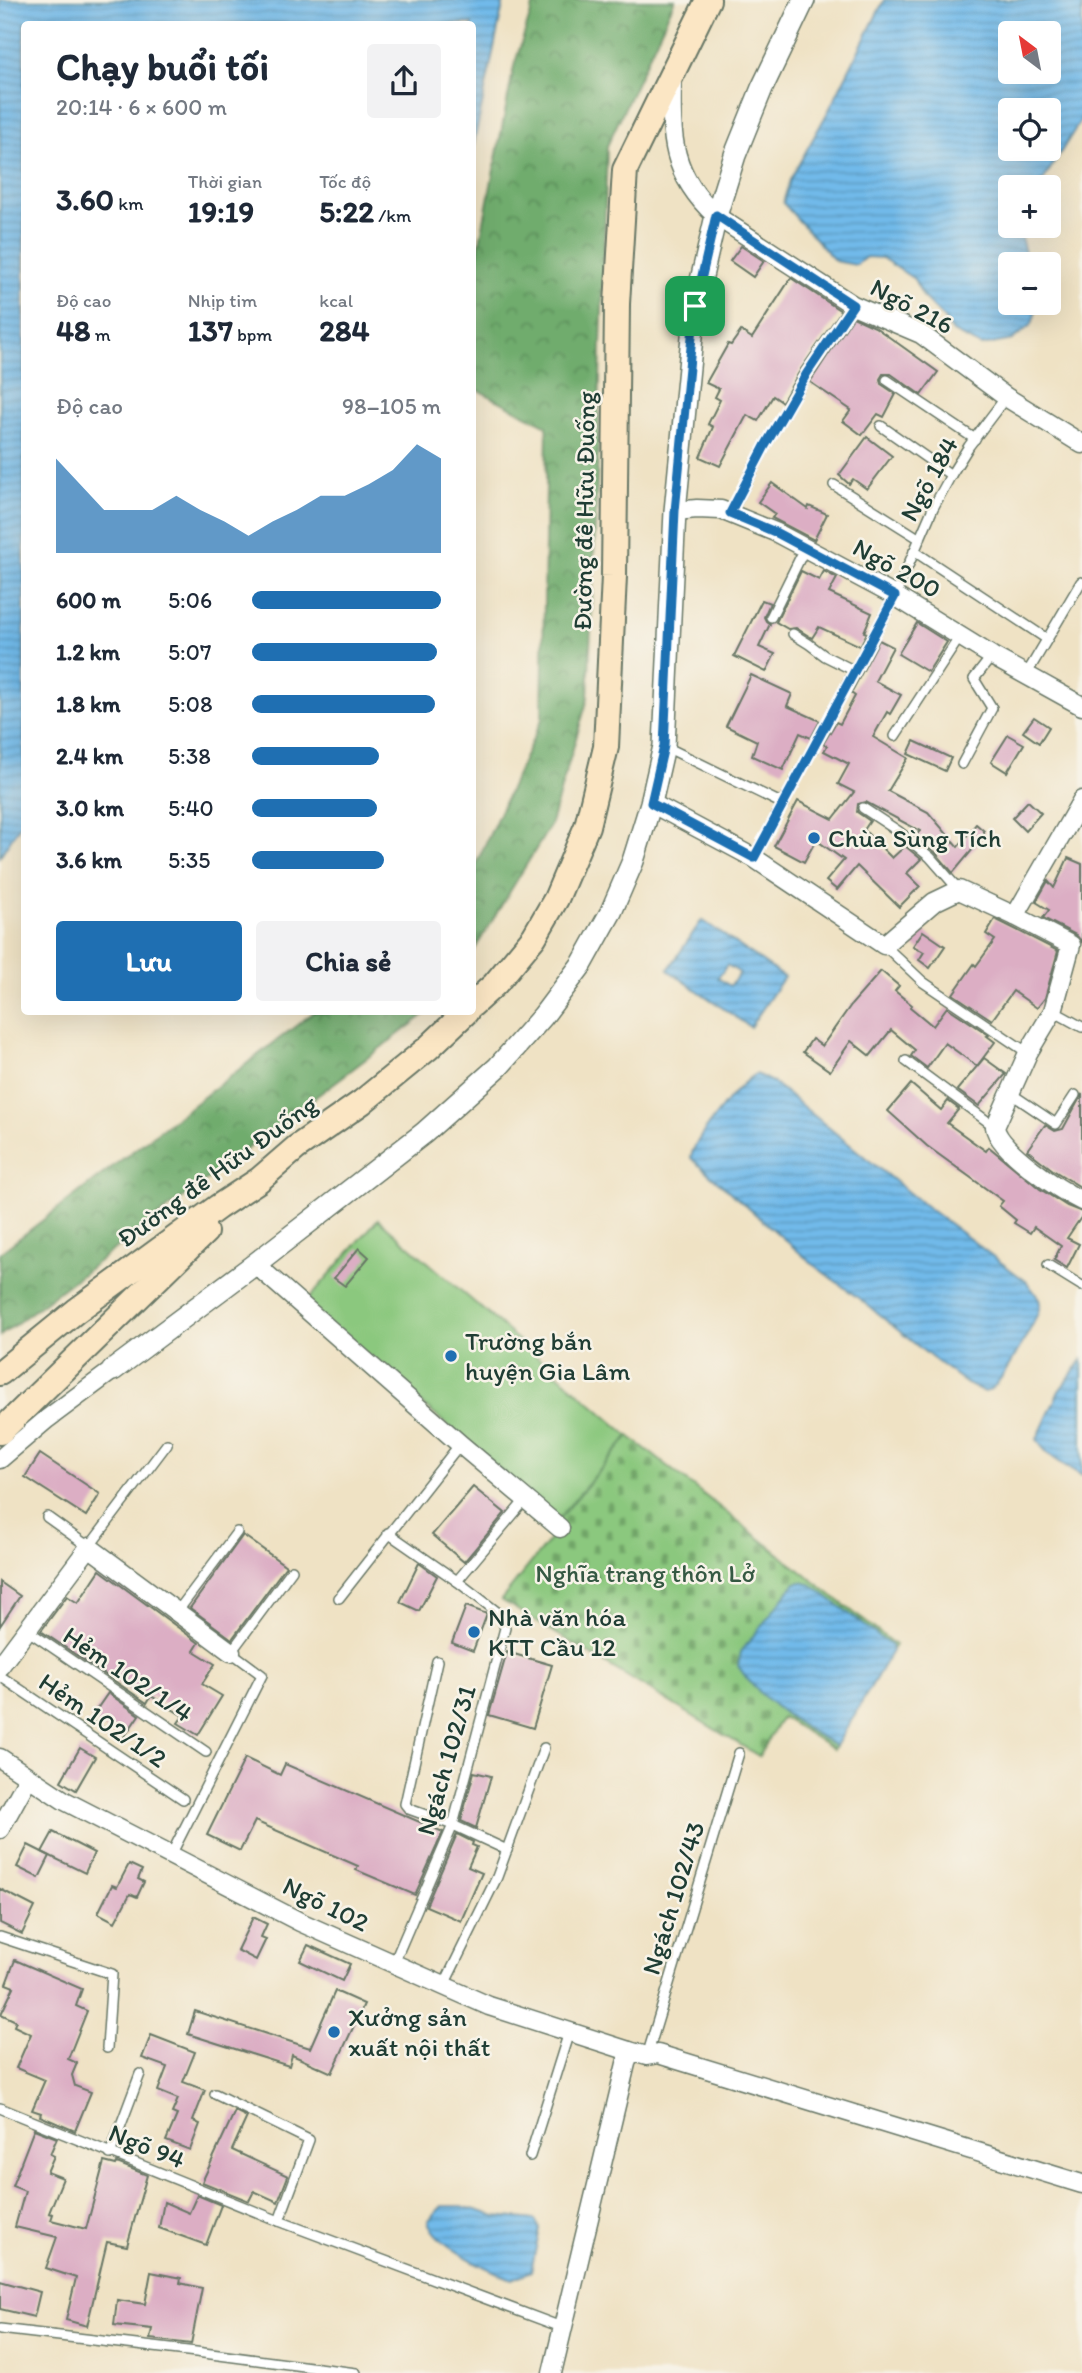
<!DOCTYPE html>
<html lang="vi">
<meta charset="utf-8">
<style>
:root{--surface:#fff;--page:#f2f2f3;--text:#1f2937;--muted:#747a83;--accent:#1f6fb2}
body{margin:0;font-family:Itim,sans-serif;background:var(--page);color:var(--text);height:100vh;display:flex;flex-direction:column;font-size:26px;white-space:nowrap}
*{box-sizing:border-box;margin:0}
p{font-size:23px;color:var(--muted)}
.icon{flex:none;width:38px;height:38px;fill:none;stroke:currentColor;stroke-width:2;stroke-linecap:round;stroke-linejoin:round}
.map{position:relative;flex:1;overflow:hidden}
.side{position:absolute;left:21px;top:21px;width:455px;height:994px;display:flex;flex-direction:column;background:var(--surface);border-radius:7px;box-shadow:0 7px 28px #0002}
.side>*{flex:none}
.needle{width:46px;rotate:328deg}
.buttons{position:absolute;left:998px;top:21px;display:grid;gap:14px}
.buttons a{display:grid;place-items:center;width:63px;height:63px;border-radius:7px;background:var(--surface);box-shadow:0 7px 28px #0002;font-size:35px}
.pin{position:absolute;display:grid;place-items:center;width:60px;height:60px;color:#fff;margin:-30px;border-radius:14px;box-shadow:0 4px 10px #0006}
.round{display:grid;place-items:center;flex:none;width:74px;height:74px;border-radius:7px;background:var(--page)}
.head{display:flex;align-items:center;justify-content:space-between;height:119px;padding:0 35px}
h1{font-size:38px;font-weight:800;line-height:52px}
.metrics{display:grid;grid-template-columns:repeat(3,1fr);gap:10px;height:119px;padding:7px 35px}
.metrics div{display:grid;align-content:center}
.metrics b{font-size:30px;font-weight:800}
.metrics small{font-size:19px;font-weight:400}
.metrics p{font-size:19px}
.chart{height:196px;padding:14px 35px}
.chart p{display:flex;justify-content:space-between}
.chart svg{width:100%;height:126px;margin-top:7px;fill:var(--accent);opacity:.7}
.primary-button{display:flex;gap:14px;margin-top:auto;padding:14px 35px}
.primary-button a{flex:1;height:80px;border-radius:7px;background:var(--accent);color:#fff;font-size:28px;font-weight:800;line-height:80px;text-align:center}
.primary-button a+a{background:var(--page);color:var(--text)}
ul{padding:0 35px;list-style:none;font-size:23px}
li{display:grid;grid-template-columns:112px 84px 1fr;align-items:center;height:52px}
li i{height:18px;border-radius:9px;background:var(--accent)}
.map>svg:first-child{display:block}
.forest{fill:url(#forest-crowns);stroke:#487450;stroke-width:2}
.cemetery{fill:url(#cemetery-stones);stroke:#558259;stroke-width:2}
.garden{fill:#8bc87e;stroke:#558259;stroke-width:2}
.water{fill:url(#water-rules);stroke:#487c8f;stroke-width:2;fill-rule:evenodd}
.building{fill:#dcaec4}
.lines{fill:none;stroke-linecap:round;stroke-linejoin:round}
.service-casing{stroke:#687766;stroke-width:12}
.minor-casing{stroke:#687766;stroke-width:21}
.tertiary-casing{stroke:#687766;stroke-width:24}
.secondary-casing{stroke:#687766;stroke-width:28}
.service{stroke:#fff;stroke-width:9}
.minor{stroke:#fff;stroke-width:18}
.tertiary{stroke:#fff;stroke-width:21}
.secondary{stroke:#fbe6c4;stroke-width:24}
.route-casing{stroke:#fff;stroke-width:14}
.route{stroke:#1f6fb2;stroke-width:9}
.poi-dot{fill:#1f6fb2;stroke:#f7f3e8;stroke-width:2.5}
.labels{text-anchor:middle;stroke-width:5;stroke-linejoin:round;paint-order:stroke}
.street-label{font-size:26px;fill:#1f3d34;stroke:#f7f3e8}
.poi-label{font-size:26px;fill:#1f3d34;stroke:#f7f3e8;text-anchor:start}
.park-label{font-size:26px;fill:#355943;stroke:#f7f3e8}
</style>
<div class="map">
<svg width="1082" height="2373" viewBox="0 0 1082 2373">
<defs>
<pattern id="forest-crowns" width="20" height="18" patternUnits="userSpaceOnUse" patternTransform="scale(1.75)"><rect width="20" height="18" fill="#70ac6d"/><path d="M2 6a3 3 0 1 1 6 0M12 15a3 3 0 1 1 6 0" fill="none" stroke="#5b8d5a"/></pattern>
<pattern id="cemetery-stones" width="16" height="16" patternUnits="userSpaceOnUse" patternTransform="scale(1.75)"><rect width="16" height="16" fill="#8bc87e"/><path d="M2 7V4a2 2 0 0 1 4 0v3zM10 15v-3a2 2 0 0 1 4 0v3z" fill="#71a468"/></pattern>
<pattern id="water-rules" width="6" height="5" patternUnits="userSpaceOnUse" patternTransform="scale(1.75)"><rect width="6" height="5" fill="#71baea"/><path d="M0 2.5h6" fill="none" stroke="#5c98be"/></pattern>
</defs>
<rect width="100%" height="100%" fill="#f7f3e8"/>
<filter id="ink" filterUnits="userSpaceOnUse"><feTurbulence type="fractalNoise" baseFrequency=".0143" numOctaves="2"/><feDisplacementMap in="SourceGraphic" scale="14" xChannelSelector="R" yChannelSelector="G"/><feConvolveMatrix kernelMatrix="1 2 1 2 8 2 1 2 1" color-interpolation-filters="sRGB"/></filter>
<filter id="wash" filterUnits="userSpaceOnUse"><feTurbulence type="fractalNoise" baseFrequency=".00686" numOctaves="4" result="noise"/><feDisplacementMap in="SourceGraphic" scale="28" xChannelSelector="R" yChannelSelector="G"/><feGaussianBlur stdDeviation="1.57" result="paint"/><feColorMatrix in="noise" values="0 0 0 0 0 0 0 0 0 0 0 0 0 0 0 0 0 1.4 0 .05"/><feComposite in="paint" operator="in"/></filter>
<g filter="url(#wash)">
<rect width="100%" height="100%" fill="#efe2c4"/>
<g class="forest">
<polygon points="535,0 675,0 607,146 597,480 588,698 550,826 473,952 473,871 542,719 547,426 472,387 473,270 476,262 514,66"/>
<polygon points="314,1012 428,1012 0,1336 0,1253"/>
</g>
<polygon class="cemetery" points="629,1436 895,1645 834,1749 782,1717 759,1756 501,1600 557,1531 552,1527"/>
<polygon class="garden" points="378,1219 629,1436 558,1519 304,1304"/>
<g class="water">
<polygon points="0,0 504,0 473,148 472,24 24,24 24,819 0,856"/>
<path d="M884,0H1082V118L1039,187H1010V226H1018L1028,264H1010V303L1038,304L1032,324L1012,340L981,346L953,332L942,316L924,298L914,279L882,258L866,257L856,265L835,261L783,203L790,180L829,110ZM1010,33H1048V72H1010ZM1010,110H1048V149H1010Z"/>
<path d="M702,920L784,977L750,1027L668,970ZM727,965L740,973L730,986L718,978Z"/>
<path d="M756,1074L774,1083L919,1201L1027,1282C1031,1289 1041,1297 1040,1305C1040,1317 1006,1371 998,1382C994,1387 991,1390 985,1392L967,1384L931,1357L861,1300L815,1266L691,1158C692,1142 740,1081 756,1074Z"/>
<path d="M1082,1360V1476C1067,1466 1045,1456 1037,1439L1059,1391Z"/>
<path d="M801,1582L812,1585L891,1646L892,1651L836,1746C801,1726 760,1701 738,1666L741,1652L795,1583Z"/>
<path d="M442,2206H462L496,2216L535,2220L540,2229L531,2271L512,2279C490,2270 434,2245 428,2221Z"/>
</g>
<g id="blocks">
<g class="building">
<polygon points="741,246 764,261 753,277 730,261"/>
<polygon points="791,278 841,311 801,369 782,402 773,396 758,421 747,415 720,466 700,457 713,427 708,424 720,400 715,397 719,389 706,383 728,344 731,345 741,331 752,338"/>
<polygon points="853,317 875,327 938,372 921,395 891,374 883,374 880,379 881,384 896,394 884,417 878,414 862,435 843,421 851,410 810,382"/>
<polygon points="867,437 892,456 867,489 853,479 849,484 839,475"/>
<polygon points="772,483 808,509 809,506 827,514 814,540 772,518 775,514 758,502"/>
<polygon points="801,571 819,580 824,571 837,578 829,593 872,613 864,632 867,633 860,646 819,627 812,638 796,628 788,629 776,622"/>
<polygon points="762,600 770,603 764,617 766,621 770,624 759,647 775,654 766,672 734,656"/>
<polygon points="917,623 947,642 928,672 898,654"/>
<polygon points="879,640 893,647 875,681 901,695 890,714 887,712 873,737 908,758 888,791 928,812 958,847 976,824 984,831 984,836 953,873 935,852 915,836 920,831 866,802 858,804 857,812 870,821 864,830 892,858 905,846 921,859 907,873 920,886 899,907 857,866 837,890 826,881 844,860 816,840 804,862 774,846 798,801 833,819 854,792 838,784 849,764 824,751 827,746 823,744 836,722 840,724 855,696 851,693"/>
<polygon points="751,675 792,694 787,706 820,721 811,738 800,733 783,770 752,756 757,741 726,726"/>
<polygon points="1034,717 1049,727 1039,743 1023,732"/>
<polygon points="1008,735 1024,744 1007,772 991,762"/>
<polygon points="914,741 951,758 945,771 908,754"/>
<polygon points="1028,801 1041,813 1025,831 1012,818"/>
<polygon points="1068,858 1082,864 1082,942 1076,935 1043,918 1049,910 1036,902 1048,881 1054,888"/>
<polygon points="995,919 1058,951 1045,998 1037,1008 1013,991 992,1020 953,994 974,964 976,966 995,940 986,934"/>
<polygon points="923,931 945,946 930,968 919,960 924,952 913,946"/>
<polygon points="881,971 899,986 895,991 912,1005 910,1007 933,1026 947,1007 989,1035 987,1036 995,1042 977,1066 945,1043 927,1068 911,1056 915,1050 891,1030 870,1056 851,1041 830,1071 803,1052 812,1039 822,1046 851,1005"/>
<polygon points="984,1058 1006,1074 979,1106 957,1090"/>
<polygon points="911,1084 941,1110 948,1101 959,1109 947,1123 986,1151 989,1147 1040,1189 1067,1206 1082,1212 1082,1216 1067,1238 1079,1244 1067,1268 1054,1260 1061,1246 1034,1227 1030,1233 1014,1223 1016,1220 999,1206 1003,1201 927,1146 888,1111"/>
<polygon points="1082,1094 1082,1188 1053,1170 1027,1150 1045,1125 1055,1131 1063,1129"/>
<polygon points="359,1248 369,1257 345,1286 334,1278"/>
<polygon points="40,1454 100,1494 86,1516 25,1477"/>
<polygon points="473,1487 505,1513 464,1562 432,1535"/>
<polygon points="243,1535 286,1566 232,1639 190,1608"/>
<polygon points="419,1563 437,1576 419,1611 400,1602"/>
<polygon points="100,1570 199,1643 194,1651 215,1664 202,1684 222,1696 198,1735 178,1723 183,1716 151,1696 147,1703 41,1631 67,1596 78,1603"/>
<polygon points="0,1582 20,1596 0,1626"/>
<polygon points="466,1606 487,1614 473,1651 452,1643"/>
<polygon points="507,1652 552,1665 533,1728 489,1715"/>
<polygon points="108,1693 139,1715 122,1740 90,1719"/>
<polygon points="80,1748 95,1757 76,1790 61,1781"/>
<polygon points="245,1758 280,1775 285,1764 443,1832 415,1895 356,1870 358,1866 255,1821 240,1851 207,1835"/>
<polygon points="474,1772 491,1776 476,1828 461,1821"/>
<polygon points="53,1832 94,1853 85,1873 42,1852"/>
<polygon points="457,1834 473,1842 472,1845 477,1847 468,1867 482,1873 461,1921 426,1906"/>
<polygon points="28,1845 50,1856 39,1878 17,1867"/>
<polygon points="129,1864 142,1870 138,1879 144,1882 137,1897 130,1894 115,1922 98,1913 112,1885 117,1887"/>
<polygon points="0,1889 35,1907 22,1934 0,1923"/>
<polygon points="253,1917 267,1924 261,1937 266,1939 256,1960 237,1950"/>
<polygon points="308,1945 350,1964 342,1981 300,1961"/>
<polygon points="15,1960 82,1989 76,2006 87,2011 68,2059 77,2063 72,2075 75,2086 91,2092 75,2131 40,2116 41,2113 32,2110 45,2080 16,2068 31,2034 14,2026 16,2021 1,2014 14,1987 6,1984"/>
<polygon points="335,1991 364,2004 332,2073 292,2055 289,2066 188,2034 195,2011 310,2048"/>
<polygon points="151,2035 195,2052 183,2082 205,2090 193,2121 200,2124 190,2150 166,2141 177,2115 172,2113 178,2099 158,2091 167,2067 142,2058"/>
<polygon points="235,2111 247,2117 232,2150 288,2176 278,2202 254,2191 249,2201 202,2182"/>
<polygon points="34,2129 57,2138 50,2154 54,2156 47,2172 63,2178 49,2213 53,2214 51,2220 86,2229 104,2162 116,2165 117,2163 147,2175 127,2246 107,2242 87,2326 66,2320 76,2278 46,2268 57,2237 15,2227 25,2191 12,2186"/>
<polygon points="197,2195 221,2205 206,2245 159,2228 164,2202 189,2213"/>
<polygon points="151,2272 181,2278 180,2283 202,2288 191,2344 150,2339 152,2329 114,2325 117,2300 145,2304"/>
<polygon points="0,2281 40,2292 34,2317 0,2309"/>
</g>
</g>
</g>
<g filter="url(#ink)">
<use href="#blocks" fill-opacity="0" stroke="#687766" stroke-width="2"/>
<g class="lines">
<defs>
<g id="service">
<polyline points="887,380 975,439"/>
<polyline points="881,426 951,475"/>
<polyline points="834,485 920,539"/>
<polyline points="730,514 765,446 807,373 853,305"/>
<polyline points="914,551 1047,639"/>
<polyline points="771,617 805,548"/>
<polyline points="793,634 809,644 825,656 855,671"/>
<polyline points="1026,675 1081,582"/>
<polyline points="895,736 961,635"/>
<polyline points="664,746 783,804 895,596 933,508 951,475 969,446 1006,397"/>
<polyline points="962,764 992,708 974,679 992,656"/>
<polyline points="863,808 898,831 930,857 959,890"/>
<polyline points="754,858 783,804"/>
<polyline points="884,945 923,982 1028,1053"/>
<polyline points="1053,1011 1082,1027"/>
<polyline points="906,1061 995,1127"/>
<polyline points="1010,1093 1056,1124 1075,1095"/>
<polyline points="1048,1265 1082,1286"/>
<polyline points="47,1517 89,1547 167,1444"/>
<polyline points="388,1533 457,1581 501,1615 505,1628 453,1825 393,1965"/>
<polyline points="457,1581 526,1499"/>
<polyline points="339,1598 460,1444"/>
<polyline points="177,1612 237,1532"/>
<polyline points="27,1630 206,1752"/>
<polyline points="437,1661 405,1804 409,1809 453,1825 507,1850"/>
<polyline points="0,1676 183,1799"/>
<polyline points="171,1855 262,1675 231,1652 292,1570"/>
<polyline points="0,1937 112,1974 107,2048"/>
<polyline points="443,1987 497,1877 544,1748"/>
<polyline points="647,2056 739,1753"/>
<polyline points="215,2094 309,2140 279,2221"/>
<polyline points="0,2108 279,2221 564,2328"/>
<polyline points="110,2154 140,2074"/>
<polyline points="530,2156 569,2032"/>
<polyline points="0,2329 196,2352 356,2373"/>
</g>
<g id="minor">
<path d="M672,81C671,139 671,174 716,216L853,305L921,334L1006,397L1082,444"/>
<polyline points="675,511 697,509 721,510 775,532 895,596 992,656 1082,706"/>
<path d="M1082,800L1015,916L1071,945L1053,1011L1028,1053L995,1127C998,1150 1061,1191 1082,1201"/>
<polyline points="651,803 754,858 884,945 934,902 959,890 1015,916"/>
<polyline points="255,1264 460,1444 560,1528"/>
<polyline points="0,1459 47,1419 113,1370"/>
<polyline points="0,1666 89,1547 231,1652"/>
<polyline points="0,1758 65,1801 300,1922 489,2006 629,2051 647,2056 658,2054 1082,2184"/>
<polyline points="0,1829 28,1778"/>
<polyline points="552,2373 629,2051"/>
</g>
<polyline id="tertiary" points="113,1370 255,1264 424,1133 498,1067 543,1016 582,964 611,912 633,861 651,803 664,746 675,511 695,306 716,216 735,155 762,88 804,0"/>
<g id="secondary">
<polyline points="472,1005 495,984 534,937 556,899 587,826 606,747 614,576 617,304 625,170 708,0"/>
<polyline points="0,1373 76,1311 218,1207 259,1180 296,1148 362,1102 427,1049 466,1012"/>
<polyline points="0,1432 205,1232"/>
</g>
</defs>
<use href="#service" class="service-casing"/>
<use href="#minor" class="minor-casing"/>
<use href="#tertiary" class="tertiary-casing"/>
<use href="#secondary" class="secondary-casing"/>
<use href="#service" class="service"/>
<use href="#minor" class="minor"/>
<use href="#tertiary" class="tertiary"/>
<use href="#secondary" class="secondary"/>
</g>
</g>
<g class="lines" filter="url(#ink)">
<defs>
<polygon id="route" points="716,215 853,305 807,373 765,446 730,513 775,532 895,596 754,858 651,803 664,746 675,511 695,306"/>
</defs>
<use href="#route" class="route-casing"/>
<use href="#route" class="route"/>
</g>
<g class="poi-dot">
<circle cx="814" cy="838" r="7"/>
<circle cx="451" cy="1356" r="7"/>
<circle cx="474" cy="1632" r="7"/>
<circle cx="334" cy="2032" r="7"/>
</g>
<g class="labels">
<g class="street-label">
<text transform="translate(912 306) rotate(28)" y="9">Ngõ 216</text>
<text transform="translate(929 479) rotate(-61)" y="9">Ngõ 184</text>
<text transform="translate(584 511) rotate(-89)" y="9">Đường đê Hữu Đuống</text>
<text transform="translate(897 568) rotate(29)" y="9">Ngõ 200</text>
<text transform="translate(217 1171) rotate(-36)" y="9">Đường đê Hữu Đuống</text>
<text transform="translate(128 1674) rotate(34)" y="9">Hẻm 102/1/4</text>
<text transform="translate(103 1720) rotate(34)" y="9">Hẻm 102/1/2</text>
<text transform="translate(446 1760) rotate(-74)" y="9">Ngách 102/31</text>
<text transform="translate(673 1898) rotate(-73)" y="9">Ngách 102/43</text>
<text transform="translate(326 1904) rotate(26)" y="9">Ngõ 102</text>
<text transform="translate(147 2146) rotate(22)" y="9">Ngõ 94</text>
</g>
<g class="poi-label">
<text x="828" y="847">Chùa Sùng Tích</text>
<text x="465" y="1350">Trường bắn<tspan x="465" dy="30">huyện Gia Lâm</tspan></text>
<text x="488" y="1626">Nhà văn hóa<tspan x="488" dy="30">KTT Cầu 12</tspan></text>
<text x="348" y="2026">Xưởng sản<tspan x="348" dy="30">xuất nội thất</tspan></text>
</g>
<g class="park-label">
<text x="645" y="1582">Nghĩa trang thôn Lở</text>
</g>
</g>
</svg>
<div class="buttons">
<a><svg class="needle" viewBox="-14 -14 28 28"><path d="M0-13l5 13h-10z" fill="#e53935"/><path d="M0 13l5-13h-10z" fill="#747a83"/></svg></a>
<a><svg class="icon" aria-label="locate" viewBox="0 0 24 24"><circle cx="12" cy="12" r="6"/><path d="M12 2v4M12 18v4M2 12h4M18 12h4"/></svg></a>
<a>+</a>
<a>−</a>
</div>
<div class="pin" style="left:695px;top:306px;background:#1e9e55"><svg class="icon" aria-label="arrive" viewBox="0 0 24 24"><path d="M6 21V4h12l-3 4 3 4H6"/></svg></div>
<section class="side">
<div class="head"><div><h1>Chạy buổi tối</h1><p>20:14 · 6 × 600 m</p></div><a class="round"><svg class="icon" aria-label="share" viewBox="0 0 24 24"><path d="M12 15V3M7 8l5-5 5 5M5 13v7h14v-7"/></svg></a></div>
<div class="metrics">
<div><b>3.60<small> km</small></b></div>
<div><p>Thời gian</p><b>19:19</b></div>
<div><p>Tốc độ</p><b>5:22<small> /km</small></b></div>
</div>
<div class="metrics">
<div><p>Độ cao</p><b>48<small> m</small></b></div>
<div><p>Nhịp tim</p><b>137<small> bpm</small></b></div>
<div><p>kcal</p><b>284</b></div>
</div>
<div class="chart"><p><span>Độ cao</span>98–105 m</p>
<svg viewBox="0 0 160 44" preserveAspectRatio="none"><path d="M0 44V11L10 20L20 29L30 29L40 29L50 24L60 29L70 33L80 38L90 33L100 29L110 24L120 24L130 20L140 15L150 6L160 11V44z"/></svg>
</div>
<ul>
<li><b>600 m</b>5:06<i style="width:100%"></i></li>
<li><b>1.2 km</b>5:07<i style="width:98%"></i></li>
<li><b>1.8 km</b>5:08<i style="width:97%"></i></li>
<li><b>2.4 km</b>5:38<i style="width:67%"></i></li>
<li><b>3.0 km</b>5:40<i style="width:66%"></i></li>
<li><b>3.6 km</b>5:35<i style="width:70%"></i></li>
</ul>
<div class="primary-button"><a>Lưu</a><a>Chia sẻ</a></div>
</section>
</div>
